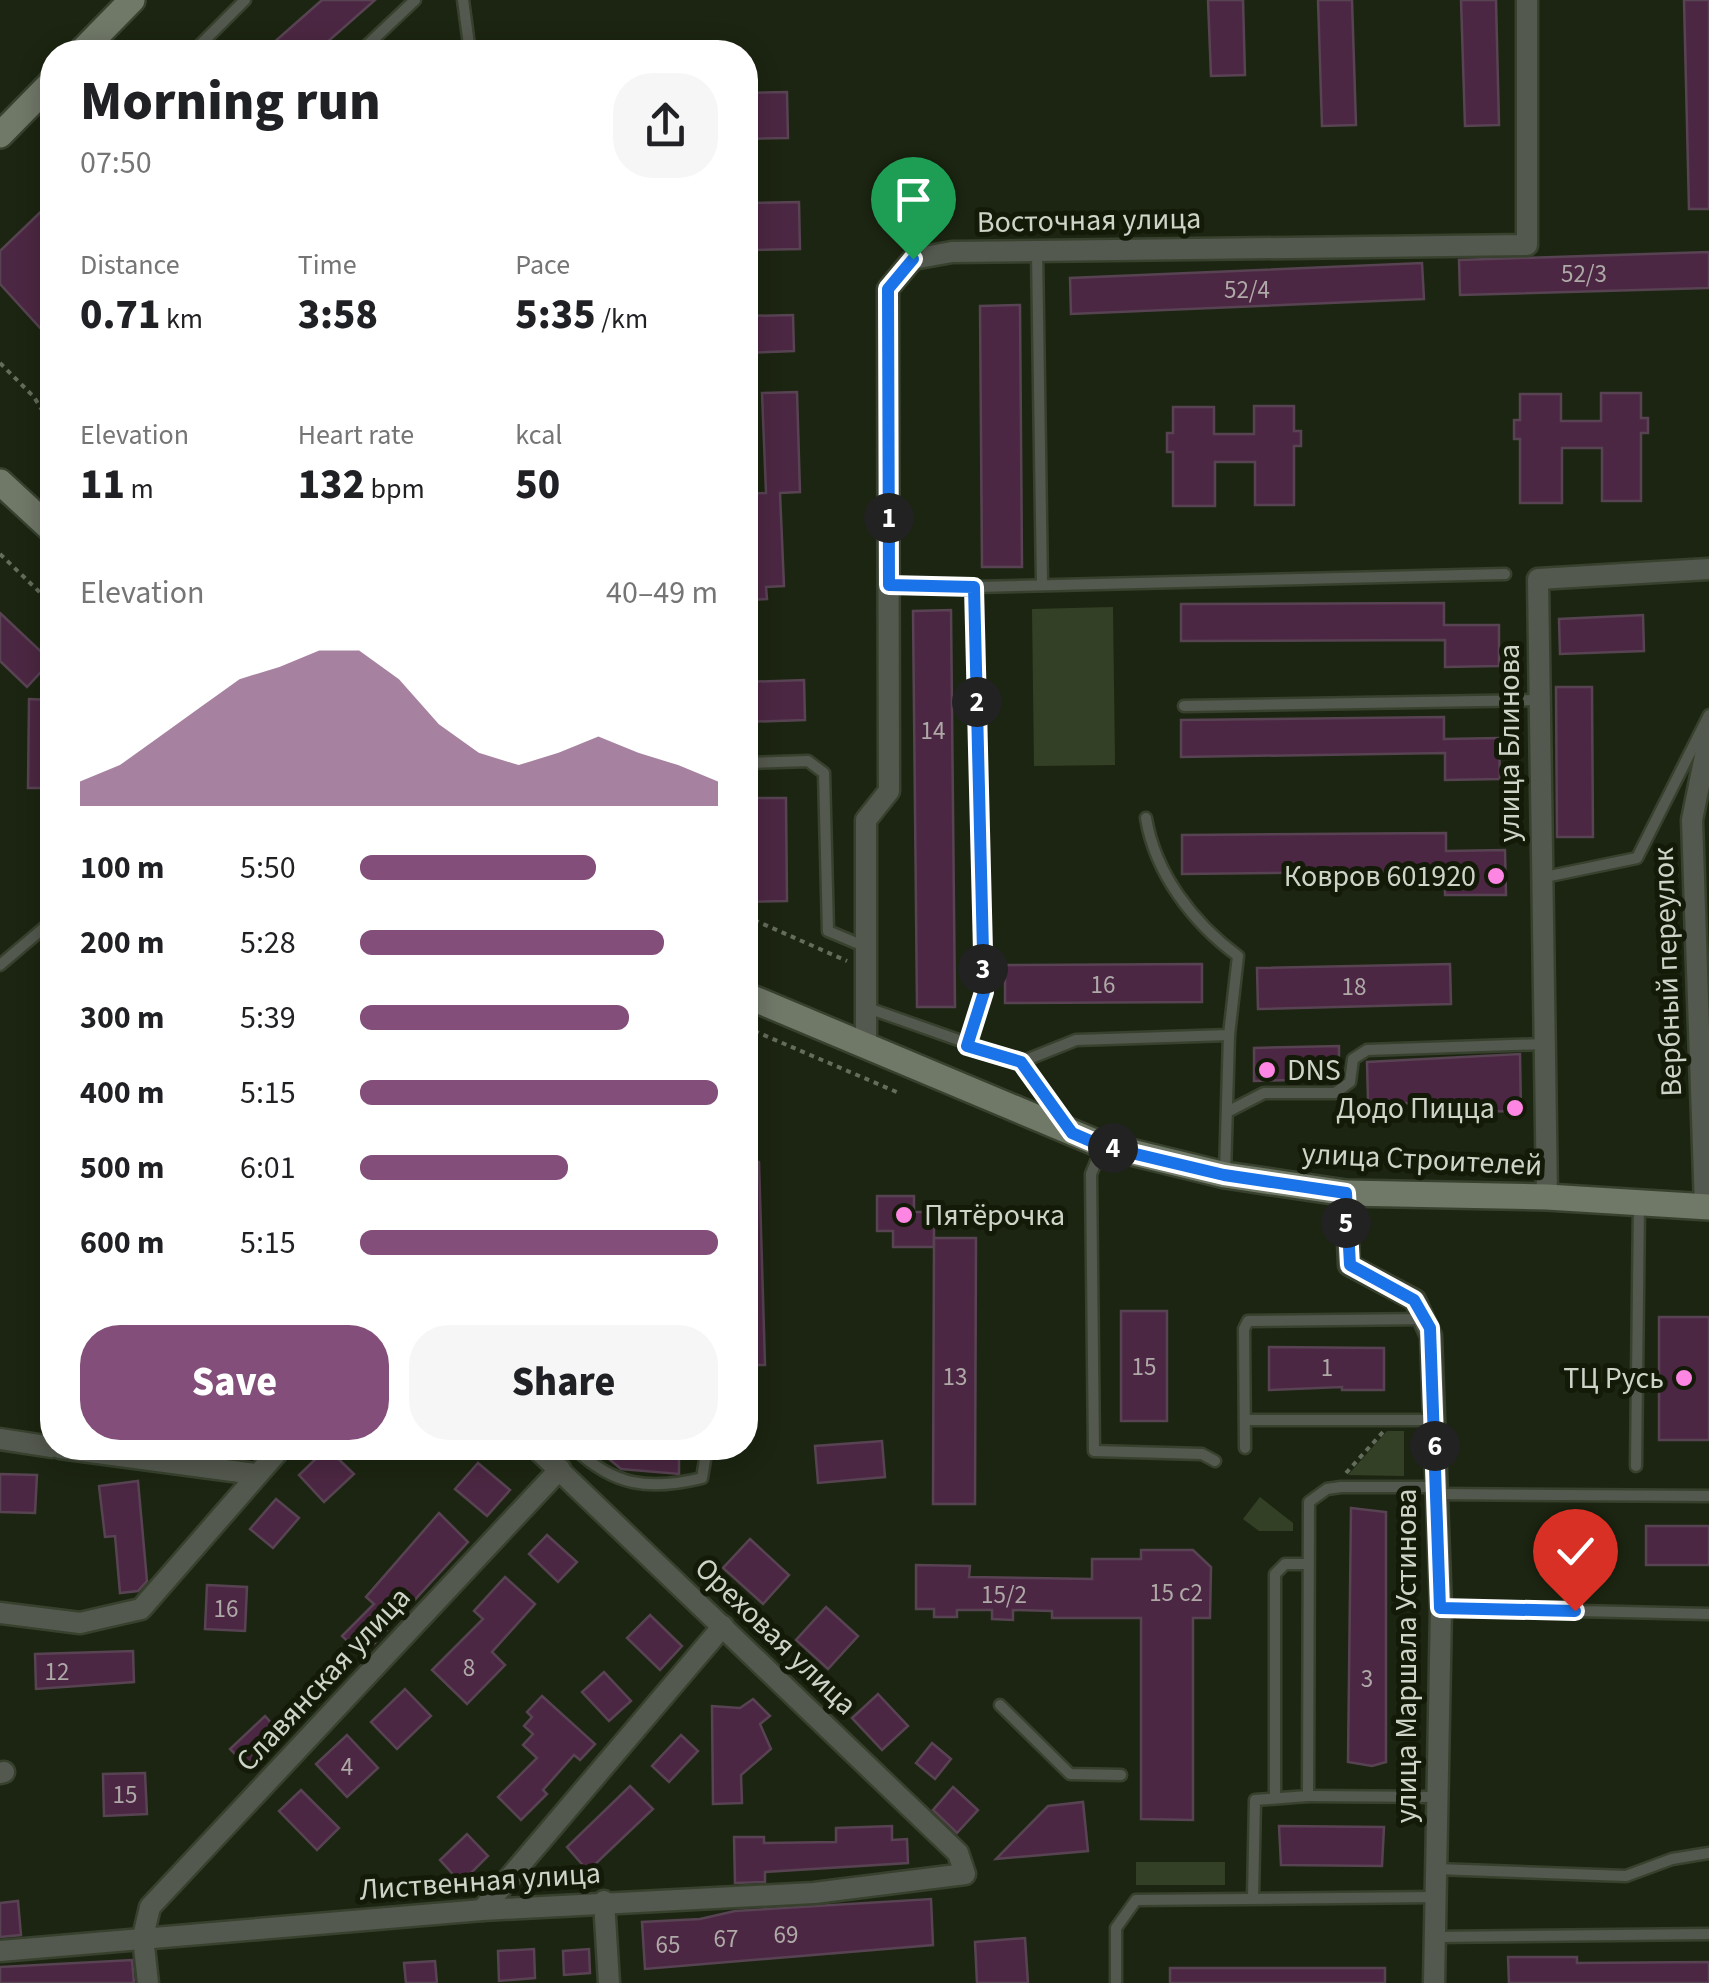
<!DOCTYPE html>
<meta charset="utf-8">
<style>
:root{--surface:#fff;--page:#f6f6f6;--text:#202124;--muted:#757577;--accent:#834e79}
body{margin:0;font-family:"Source Sans 3",sans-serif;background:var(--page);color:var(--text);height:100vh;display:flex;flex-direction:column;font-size:38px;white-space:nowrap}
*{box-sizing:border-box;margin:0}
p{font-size:32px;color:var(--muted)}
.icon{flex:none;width:55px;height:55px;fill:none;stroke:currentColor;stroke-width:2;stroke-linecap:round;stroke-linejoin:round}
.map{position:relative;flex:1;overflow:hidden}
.sheet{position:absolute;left:40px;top:40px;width:718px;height:1420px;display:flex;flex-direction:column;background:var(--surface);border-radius:40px;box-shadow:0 5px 25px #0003}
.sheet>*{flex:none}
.pin{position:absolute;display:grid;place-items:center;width:85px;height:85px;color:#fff;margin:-102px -42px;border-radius:50% 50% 50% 0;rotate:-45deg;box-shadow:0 0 10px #0007}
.pin .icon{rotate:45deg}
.km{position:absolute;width:50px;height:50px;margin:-25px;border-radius:50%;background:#222;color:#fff;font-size:28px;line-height:50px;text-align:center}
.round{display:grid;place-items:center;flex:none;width:105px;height:105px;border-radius:40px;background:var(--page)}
.summary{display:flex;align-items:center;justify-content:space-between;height:170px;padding:0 40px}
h1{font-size:55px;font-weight:800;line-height:75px}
.stats{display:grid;grid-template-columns:repeat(3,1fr);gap:15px;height:170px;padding:10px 40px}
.stats div{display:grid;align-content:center}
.stats b{font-size:42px;font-weight:800}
.stats small{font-size:28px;font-weight:400}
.stats p{font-size:28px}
.chart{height:280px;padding:20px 40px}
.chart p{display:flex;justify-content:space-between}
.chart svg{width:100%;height:180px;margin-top:10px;fill:var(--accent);opacity:.7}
.primary-button{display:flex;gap:20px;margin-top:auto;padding:20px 40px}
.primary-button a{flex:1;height:115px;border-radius:40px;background:var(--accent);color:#fff;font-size:40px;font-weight:800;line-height:115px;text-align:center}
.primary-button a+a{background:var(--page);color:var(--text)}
ul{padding:0 40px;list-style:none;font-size:32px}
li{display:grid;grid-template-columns:160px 120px 1fr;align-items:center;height:75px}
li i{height:25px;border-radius:12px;background:var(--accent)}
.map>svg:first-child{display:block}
.green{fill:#344026}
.building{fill:#4c2743;stroke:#584353;stroke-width:2.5}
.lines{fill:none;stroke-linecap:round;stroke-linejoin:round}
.service-casing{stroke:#38412e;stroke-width:15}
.minor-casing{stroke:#38412e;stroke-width:25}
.secondary-casing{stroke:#38412e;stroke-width:30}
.path{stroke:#646c5b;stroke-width:4;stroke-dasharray:5 5;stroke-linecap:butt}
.service{stroke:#54594f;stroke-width:10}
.minor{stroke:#54594f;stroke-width:20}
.secondary{stroke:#707868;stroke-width:25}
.route-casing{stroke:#fff;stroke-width:20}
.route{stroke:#1a73e8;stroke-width:12}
.poi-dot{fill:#fd86e2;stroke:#131b08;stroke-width:4}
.labels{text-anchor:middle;stroke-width:10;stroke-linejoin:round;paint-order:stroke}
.number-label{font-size:25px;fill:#aea9a7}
.street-label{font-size:30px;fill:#ced4c8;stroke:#131b08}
.poi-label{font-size:30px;fill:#ced4c8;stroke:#131b08;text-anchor:end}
</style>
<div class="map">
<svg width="1709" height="1983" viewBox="0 0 1709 1983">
<rect width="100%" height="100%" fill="#1c2511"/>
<g class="green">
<polygon points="1113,607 1115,765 1034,766 1032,609"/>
<polygon points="1387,1431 1404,1431 1404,1476 1348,1475"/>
<polygon points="1260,1497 1293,1523 1293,1531 1259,1531 1243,1519"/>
<rect x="1136" y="1862" width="89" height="23"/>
</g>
<g class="building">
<polygon points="322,0 375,0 316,52 263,52"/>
<polygon points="1208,0 1243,0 1245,75 1211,76"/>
<polygon points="1318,0 1352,0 1356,125 1322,126"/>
<polygon points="1461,0 1496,0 1499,125 1465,126"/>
<polygon points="1684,0 1709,0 1709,209 1689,209"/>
<polygon points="787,92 788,138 745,139 745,93"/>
<polygon points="52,201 52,341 0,284 0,251"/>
<polygon points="799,202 800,249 745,250 745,203"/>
<polygon points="1709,252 1709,288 1460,295 1459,260"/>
<polygon points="1422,263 1424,299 1071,314 1070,278"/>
<polygon points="1020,305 1022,567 982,567 980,306"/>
<polygon points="793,315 794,351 745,353 745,316"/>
<polygon points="797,392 800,492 780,493 784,586 766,587 767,599 745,600 745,494 766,493 762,393"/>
<polygon points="1601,393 1641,393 1641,418 1648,418 1648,433 1641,433 1641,501 1602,501 1602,448 1562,448 1562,503 1520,503 1520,439 1514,439 1514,420 1520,420 1520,394 1561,394 1561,421 1601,421"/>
<polygon points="1254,406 1294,406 1294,431 1301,431 1301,446 1294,446 1294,505 1255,505 1255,462 1215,462 1215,506 1173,506 1173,452 1167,452 1167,433 1173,433 1173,407 1214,407 1214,434 1254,434"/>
<polygon points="1444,603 1444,625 1499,625 1499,666 1445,667 1445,640 1181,641 1181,604"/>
<polygon points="951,610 955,1007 917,1007 913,611"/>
<polygon points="0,613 51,661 27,687 0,661"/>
<polygon points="1643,615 1644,651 1560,654 1559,619"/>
<polygon points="804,680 805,720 745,722 745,682"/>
<polygon points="1556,687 1592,687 1593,837 1557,837"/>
<polygon points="29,699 52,700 52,788 28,788"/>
<polygon points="1444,717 1444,739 1499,738 1500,779 1445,780 1445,753 1181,757 1181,720"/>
<polygon points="745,798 786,798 787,901 745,902"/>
<polygon points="1446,833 1446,851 1505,850 1506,895 1445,895 1445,871 1182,874 1182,835"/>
<polygon points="1202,964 1202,1002 1005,1003 1005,965"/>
<polygon points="1450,964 1451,1004 1258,1009 1257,968"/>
<polygon points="1339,1046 1339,1079 1254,1081 1254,1048"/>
<polygon points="1520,1054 1521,1111 1454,1112 1395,1101 1368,1101 1367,1062"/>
<polygon points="745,1162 759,1162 765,1365 745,1365"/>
<polygon points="877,1196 914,1196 914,1212 934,1212 934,1247 893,1247 893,1231 877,1231"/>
<polygon points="934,1238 976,1238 975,1504 933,1504"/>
<rect x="1121" y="1311" width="46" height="110"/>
<rect x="1659" y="1317" width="50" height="123"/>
<polygon points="1269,1347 1384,1348 1384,1390 1342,1390 1342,1387 1269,1390"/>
<polygon points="882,1441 885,1477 818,1483 815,1446"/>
<polygon points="327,1448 354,1474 324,1502 299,1475"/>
<polygon points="596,1448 679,1448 679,1474 621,1469"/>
<polygon points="478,1463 510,1490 487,1516 455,1489"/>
<polygon points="0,1474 37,1475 35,1513 0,1512"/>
<polygon points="138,1481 147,1581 138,1591 120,1593 115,1536 105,1537 99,1486"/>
<polygon points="276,1499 299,1518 273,1548 250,1529"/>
<polygon points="1351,1508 1386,1512 1386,1762 1372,1766 1348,1762"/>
<polygon points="439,1513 468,1542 363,1656 342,1636 374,1604 366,1597"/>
<rect x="1646" y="1526" width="63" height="39"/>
<polygon points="547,1535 577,1562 558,1582 529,1554"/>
<polygon points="750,1539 789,1575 763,1604 723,1568"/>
<polygon points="1141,1550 1193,1550 1211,1567 1210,1618 1193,1618 1193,1820 1141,1819 1141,1618 1052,1618 1052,1611 1013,1610 1013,1620 992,1619 992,1610 957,1610 957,1617 934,1617 934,1609 916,1609 916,1565 970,1566 969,1577 1092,1579 1092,1559 1141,1559"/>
<polygon points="505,1577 535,1604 492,1652 505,1665 467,1704 432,1670 483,1619 474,1611"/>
<polygon points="207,1585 247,1587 245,1631 205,1629"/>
<polygon points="826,1607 858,1636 828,1669 796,1640"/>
<polygon points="650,1615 682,1646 660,1670 627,1638"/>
<polygon points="133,1651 134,1682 36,1689 35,1654"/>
<polygon points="604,1672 631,1701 609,1721 582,1692"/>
<polygon points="405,1689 431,1716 397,1749 371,1722"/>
<polygon points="878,1694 908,1726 882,1750 852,1718"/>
<polygon points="542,1696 595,1744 580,1760 574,1755 543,1790 547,1794 521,1820 498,1797 537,1758 523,1745 533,1734 524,1726 532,1717 527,1712"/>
<polygon points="753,1699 770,1716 760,1724 771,1749 741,1775 742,1803 713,1804 712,1706 740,1708"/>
<polygon points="265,1716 285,1738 251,1770 230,1749"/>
<polygon points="347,1735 378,1768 347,1797 316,1764"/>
<polygon points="681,1735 698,1751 669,1782 652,1766"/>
<polygon points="932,1743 951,1759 935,1779 916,1763"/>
<polygon points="145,1773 147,1814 104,1816 103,1774"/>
<polygon points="630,1786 653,1809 588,1871 567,1847"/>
<polygon points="953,1787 978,1810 957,1833 933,1810"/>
<polygon points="301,1790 339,1828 317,1850 279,1811"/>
<polygon points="1083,1802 1088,1851 996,1859 1048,1806"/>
<polygon points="892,1826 892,1840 907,1839 908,1863 765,1872 765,1882 735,1883 734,1837 764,1837 764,1843 836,1842 836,1828"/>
<polygon points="1279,1826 1384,1827 1382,1866 1281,1865"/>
<polygon points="467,1834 488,1856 461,1883 440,1860"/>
<polygon points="931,1899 933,1945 645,1969 642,1922 700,1919 735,1911"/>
<polygon points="18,1901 21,1935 0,1937 0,1903"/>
<polygon points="1025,1938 1028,1983 977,1983 975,1942"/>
<polygon points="534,1949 535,1978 499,1981 498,1951"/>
<polygon points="589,1949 590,1973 564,1975 563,1951"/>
<polygon points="1508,1957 1577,1957 1577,1963 1709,1962 1709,1983 1509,1983"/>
<polygon points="132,1960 134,1983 0,1983 0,1967"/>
<polygon points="435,1961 437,1983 406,1983 404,1963"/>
<rect x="1170" y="1968" width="215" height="15"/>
</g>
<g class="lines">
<defs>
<g id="service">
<polyline points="463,0 470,52"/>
<polyline points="193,52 245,0"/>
<polyline points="360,52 415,0"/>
<polyline points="1037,251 1042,585"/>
<polyline points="889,585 974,587 984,992 967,1046"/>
<polyline points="974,587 1505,574"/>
<polyline points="1184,706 1539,700"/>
<polyline points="745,763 808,761 824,773 828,931 866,947"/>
<polyline points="1540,878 1637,858 1709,715"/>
<polyline points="0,965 52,921"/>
<polyline points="865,1007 1021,1062 1066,1124"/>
<path d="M1021,1062L1076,1040L1229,1035L1238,956C1193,923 1155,873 1146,818"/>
<polyline points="1229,1111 1264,1093 1335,1093 1350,1082 1353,1059 1367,1050 1543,1044"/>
<polyline points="1102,1147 1091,1174 1094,1451 1202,1454 1215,1461"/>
<polyline points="1225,1174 1229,1035"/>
<polyline points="1245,1420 1433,1420"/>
<path d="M574,1448C614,1486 649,1491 702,1478L707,1448"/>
<polyline points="1245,1448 1244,1329 1248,1321 1426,1319"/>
<polyline points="1636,1466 1639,1205"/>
<polyline points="1438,1494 1709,1496"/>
<polyline points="1442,1608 1709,1614"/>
<polyline points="1000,1705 1070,1774 1121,1775"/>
<polyline points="1275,1796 1275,1574 1285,1564 1307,1564"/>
<polyline points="1308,1796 1437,1797"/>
<polyline points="1436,1869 1626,1876 1672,1859 1709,1853"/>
<polyline points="1253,1897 1255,1800 1308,1796 1309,1502 1327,1489 1341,1487 1436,1487"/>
<polyline points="1435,1937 1709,1934"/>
<polyline points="1116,1983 1116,1928 1136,1900 1435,1897"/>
</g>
<g id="minor">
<polyline points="866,1048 866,820 889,791 888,289 913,259 952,252 1527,245 1527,0"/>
<polyline points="1346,1193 1349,1265 1415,1300 1431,1336 1441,1608 1434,1983"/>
<polyline points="1547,1197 1538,579 1709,569"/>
<polyline points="1705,1207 1692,820 1709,736"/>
<polyline points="0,1439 52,1447"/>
<polyline points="60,1448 255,1474"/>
<polyline points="0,1613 80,1623 141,1609 281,1448"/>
<polyline points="0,1773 4,1772"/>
<polyline points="604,1901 609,1983"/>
<polyline points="482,1910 723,1626"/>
<polyline points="0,1951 482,1910 814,1893 965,1874 958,1853 536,1448"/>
<polyline points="148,1983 143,1937 150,1907 560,1469"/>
</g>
<g id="secondary">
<polyline points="81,52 132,0"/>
<polyline points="0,135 52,82"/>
<polyline points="0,482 52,530"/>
<polyline points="745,995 1102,1145 1225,1175 1346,1193 1547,1197 1709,1207"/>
</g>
</defs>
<use href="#service" class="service-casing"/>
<use href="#minor" class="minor-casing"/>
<use href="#secondary" class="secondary-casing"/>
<g class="path">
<polyline points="0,363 34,397 52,426"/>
<polyline points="0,554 52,604"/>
<polyline points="745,916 847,961"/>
<polyline points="745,1027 899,1093"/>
<polyline points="1346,1473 1383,1432"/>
</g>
<use href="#service" class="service"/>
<use href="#minor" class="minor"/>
<use href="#secondary" class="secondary"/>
</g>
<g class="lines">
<defs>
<polyline id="route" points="913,259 888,289 889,585 974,587 984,992 967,1046 1021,1062 1072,1133 1102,1146 1224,1175 1346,1193 1350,1265 1414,1300 1430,1328 1440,1608 1575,1611"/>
</defs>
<use href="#route" class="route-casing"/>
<use href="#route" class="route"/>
</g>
<g class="poi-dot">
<circle cx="1496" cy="876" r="10"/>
<circle cx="1267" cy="1070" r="10"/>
<circle cx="1515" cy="1108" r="10"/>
<circle cx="904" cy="1215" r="10"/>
<circle cx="1684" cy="1378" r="10"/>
</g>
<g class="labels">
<g class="number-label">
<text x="1584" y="282">52/3</text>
<text x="1247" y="298">52/4</text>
<text x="933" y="739">14</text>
<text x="1103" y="993">16</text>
<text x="1354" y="995">18</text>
<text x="1144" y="1375">15</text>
<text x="1327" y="1376">1</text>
<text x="955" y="1385">13</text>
<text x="1176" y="1601">15 с2</text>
<text x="1004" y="1603">15/2</text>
<text x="226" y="1617">16</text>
<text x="469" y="1676">8</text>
<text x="57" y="1680">12</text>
<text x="1367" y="1687">3</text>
<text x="347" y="1775">4</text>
<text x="125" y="1803">15</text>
<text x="786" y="1943">69</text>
<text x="726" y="1947">67</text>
<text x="668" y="1953">65</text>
</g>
<g class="street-label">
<text transform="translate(1089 220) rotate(-1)" y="10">Восточная улица</text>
<text transform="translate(1509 743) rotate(-90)" y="10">улица Блинова</text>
<text transform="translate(1667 972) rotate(-92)" y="10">Вербный переулок</text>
<text transform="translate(1422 1159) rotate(3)" y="10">улица Строителей</text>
<text transform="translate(776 1636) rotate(44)" y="10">Ореховая улица</text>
<text transform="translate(1406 1656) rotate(-90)" y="10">улица Маршала Устинова</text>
<text transform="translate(323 1679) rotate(-47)" y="10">Славянская улица</text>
<text transform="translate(480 1881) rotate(-4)" y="10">Лиственная улица</text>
</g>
<g class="poi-label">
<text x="1476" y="886">Ковров 601920</text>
<text x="1287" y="1080" text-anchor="start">DNS</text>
<text x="1495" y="1118">Додо Пицца</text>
<text x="924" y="1225" text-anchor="start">Пятёрочка</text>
<text x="1664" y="1388">ТЦ Русь</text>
</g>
</g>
</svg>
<div class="pin" style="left:913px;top:259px;background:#1e9e55"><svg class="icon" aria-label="arrive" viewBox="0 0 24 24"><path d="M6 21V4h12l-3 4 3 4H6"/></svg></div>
<div class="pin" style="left:1575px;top:1611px;background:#d93025"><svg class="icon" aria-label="check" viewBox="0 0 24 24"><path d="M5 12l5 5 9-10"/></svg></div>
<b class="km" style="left:889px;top:518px">1</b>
<b class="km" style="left:977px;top:702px">2</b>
<b class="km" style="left:983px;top:969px">3</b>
<b class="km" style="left:1113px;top:1148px">4</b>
<b class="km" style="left:1346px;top:1223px">5</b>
<b class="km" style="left:1435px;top:1446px">6</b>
<section class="sheet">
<div class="summary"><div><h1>Morning run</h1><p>07:50</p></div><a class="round"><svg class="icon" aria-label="share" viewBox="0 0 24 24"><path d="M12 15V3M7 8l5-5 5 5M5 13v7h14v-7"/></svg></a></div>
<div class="stats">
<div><p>Distance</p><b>0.71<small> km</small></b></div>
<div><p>Time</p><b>3:58</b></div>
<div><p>Pace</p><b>5:35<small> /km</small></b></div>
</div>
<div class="stats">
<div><p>Elevation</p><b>11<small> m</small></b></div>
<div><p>Heart rate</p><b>132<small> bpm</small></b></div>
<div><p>kcal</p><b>50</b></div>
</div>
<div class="chart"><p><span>Elevation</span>40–49 m</p>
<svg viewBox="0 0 160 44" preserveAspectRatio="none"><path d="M0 44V38L10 34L20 27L30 20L40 13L50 10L60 6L70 6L80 13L90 24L100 31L110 34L120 31L130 27L140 31L150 34L160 38V44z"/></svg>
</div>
<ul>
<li><b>100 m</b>5:50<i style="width:66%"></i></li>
<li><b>200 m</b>5:28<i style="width:85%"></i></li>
<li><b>300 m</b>5:39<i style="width:75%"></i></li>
<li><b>400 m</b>5:15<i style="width:100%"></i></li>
<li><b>500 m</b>6:01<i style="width:58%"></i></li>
<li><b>600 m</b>5:15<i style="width:100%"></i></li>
</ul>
<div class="primary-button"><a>Save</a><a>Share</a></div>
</section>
</div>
